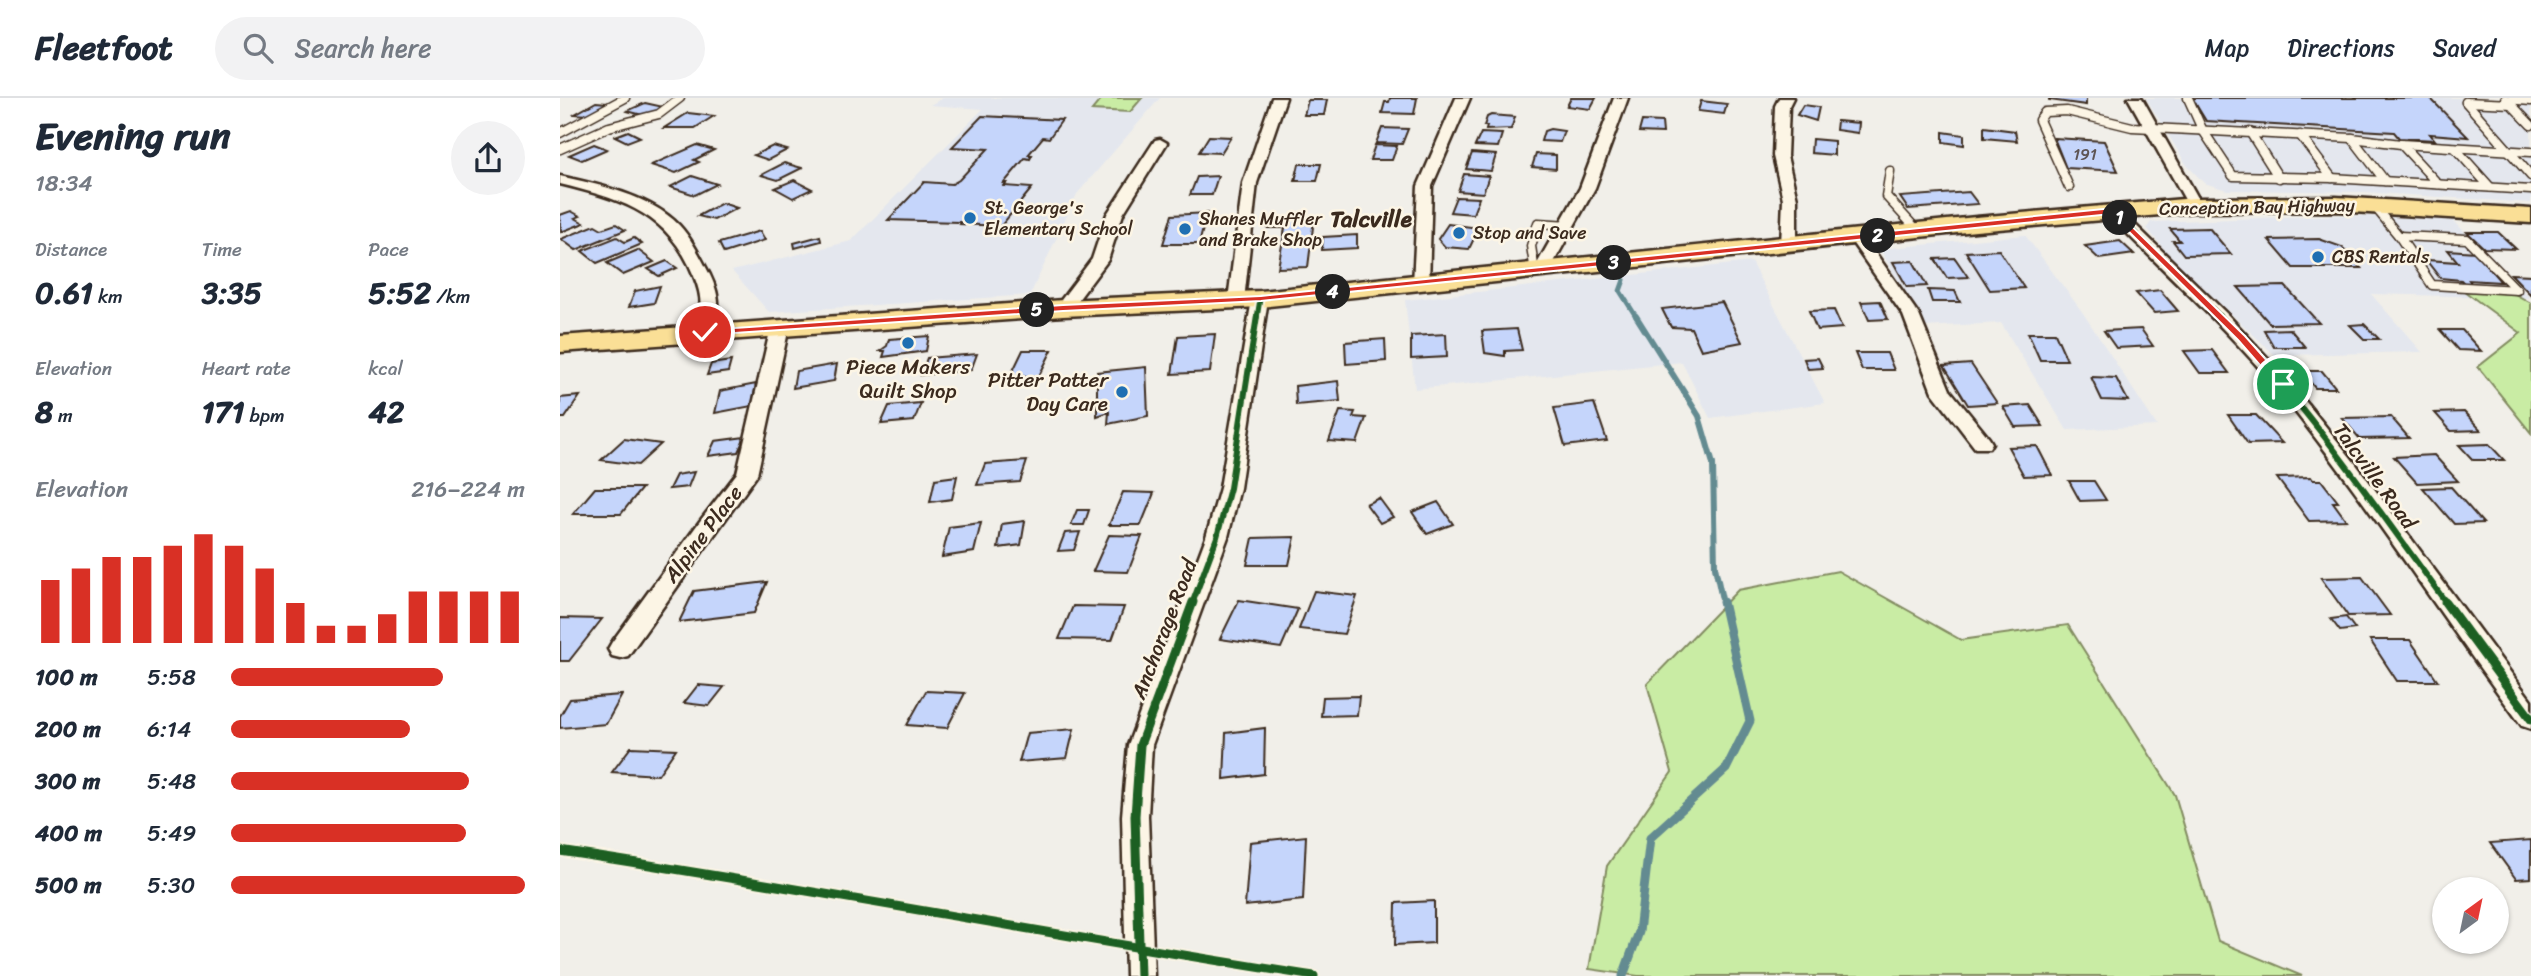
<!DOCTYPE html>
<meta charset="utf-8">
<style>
:root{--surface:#fff;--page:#f2f2f3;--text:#1f2937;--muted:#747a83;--line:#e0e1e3;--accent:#d93025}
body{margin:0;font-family:Sriracha,sans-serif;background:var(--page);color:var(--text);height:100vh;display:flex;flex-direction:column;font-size:26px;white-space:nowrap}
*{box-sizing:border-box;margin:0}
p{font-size:23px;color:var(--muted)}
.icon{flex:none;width:38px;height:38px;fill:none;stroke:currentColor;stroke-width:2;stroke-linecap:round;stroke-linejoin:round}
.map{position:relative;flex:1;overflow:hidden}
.details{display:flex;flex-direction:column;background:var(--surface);width:560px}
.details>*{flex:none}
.needle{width:46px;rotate:33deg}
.tools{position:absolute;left:1872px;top:779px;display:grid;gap:14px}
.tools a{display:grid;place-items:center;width:77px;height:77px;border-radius:50%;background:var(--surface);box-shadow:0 2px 5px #0004;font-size:35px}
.pin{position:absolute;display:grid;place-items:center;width:60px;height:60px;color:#fff;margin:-30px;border:4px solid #fff;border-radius:50%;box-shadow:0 2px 7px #0007}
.km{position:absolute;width:35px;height:35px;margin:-18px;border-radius:50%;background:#222;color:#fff;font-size:19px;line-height:35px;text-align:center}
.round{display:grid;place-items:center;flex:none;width:74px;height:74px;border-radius:37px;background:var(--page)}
.headline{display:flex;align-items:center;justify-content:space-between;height:119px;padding:0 35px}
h1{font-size:38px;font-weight:700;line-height:52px}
.figures{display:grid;grid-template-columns:repeat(3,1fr);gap:10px;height:119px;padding:7px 35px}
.figures div{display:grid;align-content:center}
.figures b{font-size:30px;font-weight:700}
.figures small{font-size:19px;font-weight:400}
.figures p{font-size:19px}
.chart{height:196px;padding:14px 35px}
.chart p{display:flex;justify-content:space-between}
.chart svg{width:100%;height:126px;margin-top:7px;stroke:var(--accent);stroke-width:6}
ul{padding:0 35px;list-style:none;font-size:23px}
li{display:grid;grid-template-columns:112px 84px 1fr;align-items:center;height:52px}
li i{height:18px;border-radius:9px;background:var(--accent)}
header{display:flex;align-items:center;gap:42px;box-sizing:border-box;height:98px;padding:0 35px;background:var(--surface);border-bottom:2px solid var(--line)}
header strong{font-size:33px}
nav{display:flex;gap:38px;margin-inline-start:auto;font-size:24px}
.search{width:490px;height:63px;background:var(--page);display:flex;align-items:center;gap:18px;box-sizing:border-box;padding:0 24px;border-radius:38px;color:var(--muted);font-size:26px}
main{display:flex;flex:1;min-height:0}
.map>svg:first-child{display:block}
.built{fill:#e4e7ee}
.green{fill:#c9eca4;stroke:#828b61;stroke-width:2}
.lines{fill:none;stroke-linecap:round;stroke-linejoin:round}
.stream-far2{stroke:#648b91;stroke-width:5}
.stream-far1{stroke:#648b91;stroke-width:6}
.stream{stroke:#648b91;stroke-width:9}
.building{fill:#c5d5fb;stroke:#3b2a1e;stroke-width:2}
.lane-casing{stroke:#3b2a1e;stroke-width:11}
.street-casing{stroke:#3b2a1e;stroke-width:5}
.primary-casing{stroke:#3b2a1e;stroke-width:5}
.lane{stroke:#fcf5e5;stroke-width:8}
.street{fill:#fcf5e5;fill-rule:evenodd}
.primary{fill:#fadf96;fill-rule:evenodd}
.cycleway-far2-casing{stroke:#fcf5e5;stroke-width:9}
.cycleway-far1-casing{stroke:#fcf5e5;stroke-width:10}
.cycleway-casing{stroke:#fcf5e5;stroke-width:13}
.cycleway-far2{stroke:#1b5e20;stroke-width:5}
.cycleway-far1{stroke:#1b5e20;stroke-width:6}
.cycleway{stroke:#1b5e20;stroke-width:9}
.route{fill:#d93025;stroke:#fff;stroke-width:2}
.poi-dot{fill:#1f6fb2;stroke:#fcf5e5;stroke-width:2.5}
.labels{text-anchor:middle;stroke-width:5;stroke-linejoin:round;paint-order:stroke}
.far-number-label{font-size:16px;fill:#5e5555}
.far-street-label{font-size:18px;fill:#3b2a1e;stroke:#fcf5e5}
.far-poi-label{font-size:18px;fill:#3b2a1e;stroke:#fcf5e5;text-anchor:start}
.poi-label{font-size:21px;fill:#3b2a1e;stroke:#fcf5e5}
.street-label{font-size:21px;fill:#3b2a1e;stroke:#fcf5e5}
.far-district-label{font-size:23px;font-weight:bold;fill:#3b2a1e;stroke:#fcf5e5}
</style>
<header>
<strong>Fleetfoot</strong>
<div class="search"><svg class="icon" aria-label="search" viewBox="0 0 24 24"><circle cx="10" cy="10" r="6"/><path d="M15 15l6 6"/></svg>Search here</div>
<nav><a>Map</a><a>Directions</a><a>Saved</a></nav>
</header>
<main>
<section class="details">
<div class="headline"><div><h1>Evening run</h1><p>18:34</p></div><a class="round"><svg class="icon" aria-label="share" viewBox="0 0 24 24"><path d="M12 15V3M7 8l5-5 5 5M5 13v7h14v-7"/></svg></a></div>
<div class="figures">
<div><p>Distance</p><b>0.61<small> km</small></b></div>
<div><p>Time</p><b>3:35</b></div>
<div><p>Pace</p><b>5:52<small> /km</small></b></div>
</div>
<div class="figures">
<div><p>Elevation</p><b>8<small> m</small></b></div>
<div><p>Heart rate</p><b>171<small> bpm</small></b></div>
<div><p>kcal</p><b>42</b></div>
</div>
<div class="chart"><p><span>Elevation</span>216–224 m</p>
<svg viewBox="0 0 160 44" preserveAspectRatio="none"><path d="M5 44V22M15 44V18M25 44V14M35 44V14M45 44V10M55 44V6M65 44V10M75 44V18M85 44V30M95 44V38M105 44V38M115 44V34M125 44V26M135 44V26M145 44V26M155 44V26"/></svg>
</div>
<ul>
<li><b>100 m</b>5:58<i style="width:72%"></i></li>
<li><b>200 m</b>6:14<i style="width:61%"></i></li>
<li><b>300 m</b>5:48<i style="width:81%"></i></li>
<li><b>400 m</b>5:49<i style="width:80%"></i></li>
<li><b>500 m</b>5:30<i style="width:100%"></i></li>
</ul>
</section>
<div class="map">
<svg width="1971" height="878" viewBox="0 0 1971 878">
<rect width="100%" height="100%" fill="#f1efe9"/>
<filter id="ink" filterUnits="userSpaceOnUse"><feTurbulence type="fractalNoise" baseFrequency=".0143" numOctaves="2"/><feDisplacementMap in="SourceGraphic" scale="14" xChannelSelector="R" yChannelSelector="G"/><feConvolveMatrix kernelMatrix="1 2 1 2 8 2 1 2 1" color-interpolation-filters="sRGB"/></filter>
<g filter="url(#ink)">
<g class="built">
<polygon points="383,0 600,0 517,96 470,197 209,214 172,173 291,143 423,11 370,7"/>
<polygon points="1586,0 1971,0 1971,105 1803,94 1667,92 1644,85 1626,66"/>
<polygon points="1784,117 1893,122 1970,200 1811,196 1862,254 1715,257 1610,159 1587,130 1591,124"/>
<polygon points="1465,137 1523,215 1597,328 1507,332 1441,225 1364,229 1320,151"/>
<polygon points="1191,164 1265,305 1150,320 1122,264 855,291 845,202"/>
</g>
<g class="green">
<polygon points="542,0 582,0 570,14 532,12"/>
<polygon points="1904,193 1953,195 1971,205 1971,335 1918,269 1961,235"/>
<polygon points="1278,473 1401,542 1508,527 1615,697 1658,843 1742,878 1078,878 1029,871 1047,768 1112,674 1087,586 1178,492"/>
</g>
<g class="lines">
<polyline class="stream-far2" points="1064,182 1060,193 1077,220"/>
<polyline class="stream-far1" points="1076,218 1139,318 1153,366 1155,469 1163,506"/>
<polyline class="stream" points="1063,878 1079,834 1090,740 1166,671 1190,623 1163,504"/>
</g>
<g class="building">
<polygon points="830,0 857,0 854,16 822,15 825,4 829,4"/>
<polygon points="1011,0 1036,0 1030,11 1007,8"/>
<polygon points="1489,0 1526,0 1526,7 1489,2"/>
<polygon points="1632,0 1870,0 1908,39 1870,36 1875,42 1839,40 1834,34 1646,23"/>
<polygon points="748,2 767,2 764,17 744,17"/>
<polygon points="1141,3 1167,6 1164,16 1138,13"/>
<polygon points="36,4 47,5 27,17 15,16"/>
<polygon points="85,5 108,10 90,19 67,13"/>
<polygon points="1243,7 1259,9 1256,23 1237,17"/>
<polygon points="128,15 154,18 135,30 104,30"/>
<polygon points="931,17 955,19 951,31 926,32 927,28 924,28 927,19"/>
<polygon points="422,18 502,22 489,40 483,39 468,57 472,57 470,61 465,60 444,85 447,85 444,88 472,90 441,128 400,126 401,124 399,124 328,122 364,84 392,86 399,82 428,51 392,49"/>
<polygon points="1082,23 1102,24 1103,35 1079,34"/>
<polygon points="1277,23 1299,25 1298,35 1276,32"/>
<polygon points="1424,29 1455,33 1457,43 1424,40"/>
<polygon points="822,30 848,31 842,46 816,45"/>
<polygon points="990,31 1004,33 1000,44 981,43 984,33"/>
<polygon points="68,33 80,39 67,44 55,38"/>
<polygon points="1383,34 1404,37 1404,47 1383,44"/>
<polygon points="921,35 942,36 938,49 915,48"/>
<polygon points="649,38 671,39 661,55 639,54"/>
<polygon points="1494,40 1544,43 1558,73 1506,70"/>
<polygon points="1252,41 1274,43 1274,57 1251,55"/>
<polygon points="34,46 47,51 22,62 9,57"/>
<polygon points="137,47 154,52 134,62 139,64 116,75 91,67"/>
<polygon points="815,47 837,48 832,62 810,62"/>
<polygon points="213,48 227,52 208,62 194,57"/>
<polygon points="912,55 936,57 931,73 906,71"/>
<polygon points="976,56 996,57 996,71 972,69"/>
<polygon points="224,65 242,70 218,82 201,77"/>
<polygon points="739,66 761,66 757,83 735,83"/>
<polygon points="904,76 929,78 923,95 898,93"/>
<polygon points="132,78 157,86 135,97 110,89"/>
<polygon points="658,78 652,97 630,97 637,79"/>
<polygon points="234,82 252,91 233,100 215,90"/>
<polygon points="1409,94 1418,106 1348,111 1340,99"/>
<polygon points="896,99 919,100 913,116 890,114"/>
<polygon points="162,105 177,110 154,122 138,118"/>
<polygon points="11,113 20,118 15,120 24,125 1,134 0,117"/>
<polygon points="647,115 639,146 603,146 612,117"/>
<polygon points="709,121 754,121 748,169 718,170 725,130 708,130"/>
<polygon points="56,126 65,132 16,152 1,141 35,127 42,131"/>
<polygon points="888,126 919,130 909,151 885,149 878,141"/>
<polygon points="1649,130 1671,156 1624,157 1613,143 1620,143 1610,131"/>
<polygon points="200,133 205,142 164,155 159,145"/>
<polygon points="1907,134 1938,134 1956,151 1924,150"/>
<polygon points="797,137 797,150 762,152 763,139"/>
<polygon points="260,138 261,143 235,150 234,145"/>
<polygon points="57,139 65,144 74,140 82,146 37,165 22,153"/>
<polygon points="1759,141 1782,149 1801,170 1733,170 1709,142"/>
<polygon points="1560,143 1574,156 1539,161 1525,148"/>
<polygon points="78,152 94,164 63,177 47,165"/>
<polygon points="1439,152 1464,190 1430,192 1406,154"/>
<polygon points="1888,152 1915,154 1941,184 1909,182 1911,185 1904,185 1901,182 1880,180 1866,162 1898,164"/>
<polygon points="1395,160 1408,179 1387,180 1375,161"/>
<polygon points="107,163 117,170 99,178 88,171"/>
<polygon points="1353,163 1367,188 1347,189 1333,164"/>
<polygon points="1951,176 1971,177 1971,197"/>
<polygon points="100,188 94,205 69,209 75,193"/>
<polygon points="1725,188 1759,225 1710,226 1678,189"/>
<polygon points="1368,192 1395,193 1400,204 1372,204"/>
<polygon points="1600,192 1618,213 1594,215 1576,195"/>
<polygon points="1320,203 1328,221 1309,222 1301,204"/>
<polygon points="1162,204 1182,244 1141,252 1131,230 1111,229 1102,211"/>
<polygon points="1274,212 1282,230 1257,232 1249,213"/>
<polygon points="1804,226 1819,241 1804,241 1790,227"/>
<polygon points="957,231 962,252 945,253 945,258 925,255 922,233"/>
<polygon points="1581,231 1593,248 1556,250 1544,233"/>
<polygon points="1730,231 1745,249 1714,249 1704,232"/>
<polygon points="1880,232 1902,232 1921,253 1898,252"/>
<polygon points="1468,235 1495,235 1507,262 1480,262"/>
<polygon points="655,236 650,274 612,276 618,238"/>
<polygon points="886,236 887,259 851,261 851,238"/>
<polygon points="369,238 366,253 323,259 325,253 320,253 327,248 329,241"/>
<polygon points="825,241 826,263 786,266 785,244"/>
<polygon points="463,252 492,252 479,278 450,279"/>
<polygon points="1652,252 1669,275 1640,275 1624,253"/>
<polygon points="1295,255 1327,255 1334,272 1302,272"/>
<polygon points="417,256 411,272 361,277 367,260"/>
<polygon points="1258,260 1263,270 1248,271 1244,261"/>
<polygon points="171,263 168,274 147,277 151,266"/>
<polygon points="277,266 274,283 233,290 236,273"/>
<polygon points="1411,266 1437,305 1408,307 1384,268"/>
<polygon points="586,269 588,318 548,326 549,314 537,318 537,274"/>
<polygon points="1741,273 1762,273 1776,290 1755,290"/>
<polygon points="1531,279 1556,280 1568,303 1542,302"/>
<polygon points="778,283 780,303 736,307 735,288"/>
<polygon points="196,286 192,308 155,315 160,293"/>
<polygon points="20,298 5,320 0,320 0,300"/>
<polygon points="361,305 354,323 321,326 329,308"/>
<polygon points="1034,305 1047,343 1005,348 994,310"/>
<polygon points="1470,307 1483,328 1455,329 1443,309"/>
<polygon points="780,313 795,314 793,319 806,320 797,345 769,343"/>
<polygon points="1904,314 1921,332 1891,333 1875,315"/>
<polygon points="1668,317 1696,317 1722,345 1688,346"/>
<polygon points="1831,319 1849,340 1800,341 1782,320"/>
<polygon points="185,339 178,354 148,358 155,343"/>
<polygon points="64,341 101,346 78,367 41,362"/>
<polygon points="1929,346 1944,362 1913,362 1899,347"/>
<polygon points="1477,348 1492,377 1464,378 1448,349"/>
<polygon points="1874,357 1898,383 1857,385 1834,359"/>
<polygon points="467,363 460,384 417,387 425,366"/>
<polygon points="134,374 128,389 109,391 116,377"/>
<polygon points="397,378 392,401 370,404 375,381"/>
<polygon points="1751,379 1753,382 1761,382 1778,404 1773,404 1786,422 1749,423 1717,380"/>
<polygon points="1509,383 1534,383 1546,402 1520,403"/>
<polygon points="1891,389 1923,425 1894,426 1863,390"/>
<polygon points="35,390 82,390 61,416 13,416"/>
<polygon points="563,394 594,395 581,427 549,427"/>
<polygon points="819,400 833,419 820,425 806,406"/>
<polygon points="878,404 893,426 867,436 852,414"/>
<polygon points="517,412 529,412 524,427 511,427"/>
<polygon points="465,423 461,447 438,450 442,426"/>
<polygon points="421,425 414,454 382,459 389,429"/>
<polygon points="520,434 514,452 498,453 505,435"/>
<polygon points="549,437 582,438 568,474 533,473"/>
<polygon points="735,439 729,467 687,467 693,440"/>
<polygon points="1802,479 1830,517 1788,518 1761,480"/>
<polygon points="207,484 194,515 119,524 134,493"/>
<polygon points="754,493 797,498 784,536 739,531"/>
<polygon points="679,502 738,511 721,550 660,541"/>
<polygon points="513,508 564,509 552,542 499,541"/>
<polygon points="1786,519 1795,531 1780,533 1771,521"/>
<polygon points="0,520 42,521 9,563 0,563"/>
<polygon points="1810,542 1850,542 1878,583 1837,583"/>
<polygon points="138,587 164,589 149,608 124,605"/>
<polygon points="366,593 405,595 387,630 347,627"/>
<polygon points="62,597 46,626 0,630 0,618 10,601"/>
<polygon points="799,598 797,617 761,618 763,599"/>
<polygon points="705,630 704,676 664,681 666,635"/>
<polygon points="514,631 507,660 459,664 467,635"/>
<polygon points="71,649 116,651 98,677 52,674"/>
<polygon points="746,738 743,802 685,808 690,744"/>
<polygon points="1971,742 1971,780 1956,781 1930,745"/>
<polygon points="874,803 874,845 835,847 836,805"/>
</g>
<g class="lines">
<defs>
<g id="lane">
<polyline points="1628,0 1642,31 1673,78 1772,80 1971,92"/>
<polyline points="1945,1 1971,3"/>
<polyline points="1906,4 1971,78"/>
<polyline points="1906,4 1952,6"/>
<polyline points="1949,4 1971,27"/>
<polyline points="1690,34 1719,80"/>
<polyline points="0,35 65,0"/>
<polyline points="1740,37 1772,80"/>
<polyline points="1792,40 1825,83"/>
<polyline points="1841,46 1878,86"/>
<polyline points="1895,50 1930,89"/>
<polyline points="0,51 49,29 99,16 120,0"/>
<polyline points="1330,73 1326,98 1358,133"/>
<polyline points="1509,89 1479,22 1485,14 1507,13 1572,29 1792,40 1841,46 1971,54"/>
<polyline points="1814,108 1839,138"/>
<polygon points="1839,138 1907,141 1957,192 1872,187"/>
<polyline points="975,174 971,148 978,125 1009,127"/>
</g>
<g id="street">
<polygon points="712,0 726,0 697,85 684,202 676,207 668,202 683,85"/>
<polygon points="896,0 910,0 872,88 869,186 861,191 853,186 858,88"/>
<polygon points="1054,0 1068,0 1035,90 989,173 987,176 975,176 973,173 1020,90"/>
<polygon points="1219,0 1233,0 1229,8 1227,58 1237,101 1237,147 1229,152 1221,147 1223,101 1213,58 1215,8"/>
<polygon points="1568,0 1582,0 1642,107 1640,110 1635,111 1628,107"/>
<polygon points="600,41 607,45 563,116 548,162 509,214 497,214 495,210 532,161 547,116 595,42"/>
<path d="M0,78C39,87 90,97 119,127C132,141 141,160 150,177C160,197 162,219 150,239L144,240L135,235C144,205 142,195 129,167C102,112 56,100 0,86Z"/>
<path d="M1553,108L1558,110L1668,217L1730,284L1795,365L1971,602V631L1962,628C1880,517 1805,400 1718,292C1666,229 1605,175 1548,116L1545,113L1548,110Z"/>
<polygon points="1297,135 1303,137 1359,217 1390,292 1429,340 1432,345 1429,350 1415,350 1372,294 1343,217 1289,140"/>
<polygon points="700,196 708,201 680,390 668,439 592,647 588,718 594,878 566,878 562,718 568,647 646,439 660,390 692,201"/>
<polygon points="220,224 229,229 197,377 68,558 60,560 52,558 48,551 52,544 140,423 177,375 211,229"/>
</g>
<polygon id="primary" points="1776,99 1971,111 1971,125 1776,113 1635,114 1416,133 700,209 503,218 0,254 0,238 503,202 700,193 1416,119 1635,100"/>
</defs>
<use href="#lane" class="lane-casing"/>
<use href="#street" class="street-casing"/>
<use href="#primary" class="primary-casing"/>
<use href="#lane" class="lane"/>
<use href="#street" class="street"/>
<use href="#primary" class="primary"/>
<defs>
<g id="cycleway-far2">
<polyline points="1553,113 1662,220"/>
<polyline points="697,220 700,201"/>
</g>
<g id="cycleway-far1">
<path d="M1660,218C1746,305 1815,407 1887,506"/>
<polyline points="632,506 657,439 670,390 697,218"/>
</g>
<g id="cycleway">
<polyline points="1885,504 1971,621"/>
<path d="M0,753C252,791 502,839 754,878"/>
<polyline points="580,878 575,718 580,647 633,504"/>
</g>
</defs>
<use href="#cycleway-far2" class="cycleway-far2-casing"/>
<use href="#cycleway-far1" class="cycleway-far1-casing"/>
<use href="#cycleway" class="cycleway-casing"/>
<use href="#cycleway-far2" class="cycleway-far2"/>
<use href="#cycleway-far1" class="cycleway-far1"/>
<use href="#cycleway" class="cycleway"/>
</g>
</g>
<polygon class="route" points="1553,110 1685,238 1726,284 1726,289 1719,289 1678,242 1551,116 701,203 503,213 145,237 140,234 145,232 503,207 701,198"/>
<g class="poi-dot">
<circle cx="410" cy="120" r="7"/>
<circle cx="625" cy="131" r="7"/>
<circle cx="899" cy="135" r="7"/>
<circle cx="1758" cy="159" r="7"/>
<circle cx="348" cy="245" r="7"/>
<circle cx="562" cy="294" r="7"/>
</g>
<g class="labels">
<g class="far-number-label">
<text x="1525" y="62">191</text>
</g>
<g class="far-street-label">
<text transform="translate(1697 109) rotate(-1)" y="6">Conception Bay Highway</text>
</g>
<g class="far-poi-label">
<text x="424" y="116">St. George's<tspan x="424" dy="21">Elementary School</tspan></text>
<text x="639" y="127">Shanes Muffler<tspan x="639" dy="21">and Brake Shop</tspan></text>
<text x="913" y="141">Stop and Save</text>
<text x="1772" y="165">CBS Rentals</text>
</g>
<g class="poi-label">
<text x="348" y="276">Piece Makers<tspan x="348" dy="24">Quilt Shop</tspan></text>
<text x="548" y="289" text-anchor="end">Pitter Patter<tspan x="548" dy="24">Day Care</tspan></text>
</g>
<g class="street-label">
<text transform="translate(1815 378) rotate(54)" y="7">Talcville Road</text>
<text transform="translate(143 436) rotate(-53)" y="7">Alpine Place</text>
<text transform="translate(604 531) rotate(-69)" y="7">Anchorage Road</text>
</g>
<g class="far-district-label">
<text x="811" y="129">Talcville</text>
</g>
</g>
</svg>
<div class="tools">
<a><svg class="needle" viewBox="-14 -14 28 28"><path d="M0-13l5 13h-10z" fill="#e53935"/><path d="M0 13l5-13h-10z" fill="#747a83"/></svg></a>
</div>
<div class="pin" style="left:1723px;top:286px;background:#1e9e55"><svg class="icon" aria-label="arrive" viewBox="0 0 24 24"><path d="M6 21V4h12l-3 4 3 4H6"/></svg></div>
<div class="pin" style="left:145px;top:234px;background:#d93025"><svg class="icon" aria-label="check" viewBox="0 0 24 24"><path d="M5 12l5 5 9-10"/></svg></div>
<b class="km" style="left:1560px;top:120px">1</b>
<b class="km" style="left:1318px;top:138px">2</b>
<b class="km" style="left:1054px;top:165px">3</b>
<b class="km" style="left:773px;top:194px">4</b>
<b class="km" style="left:477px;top:212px">5</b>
</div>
</main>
